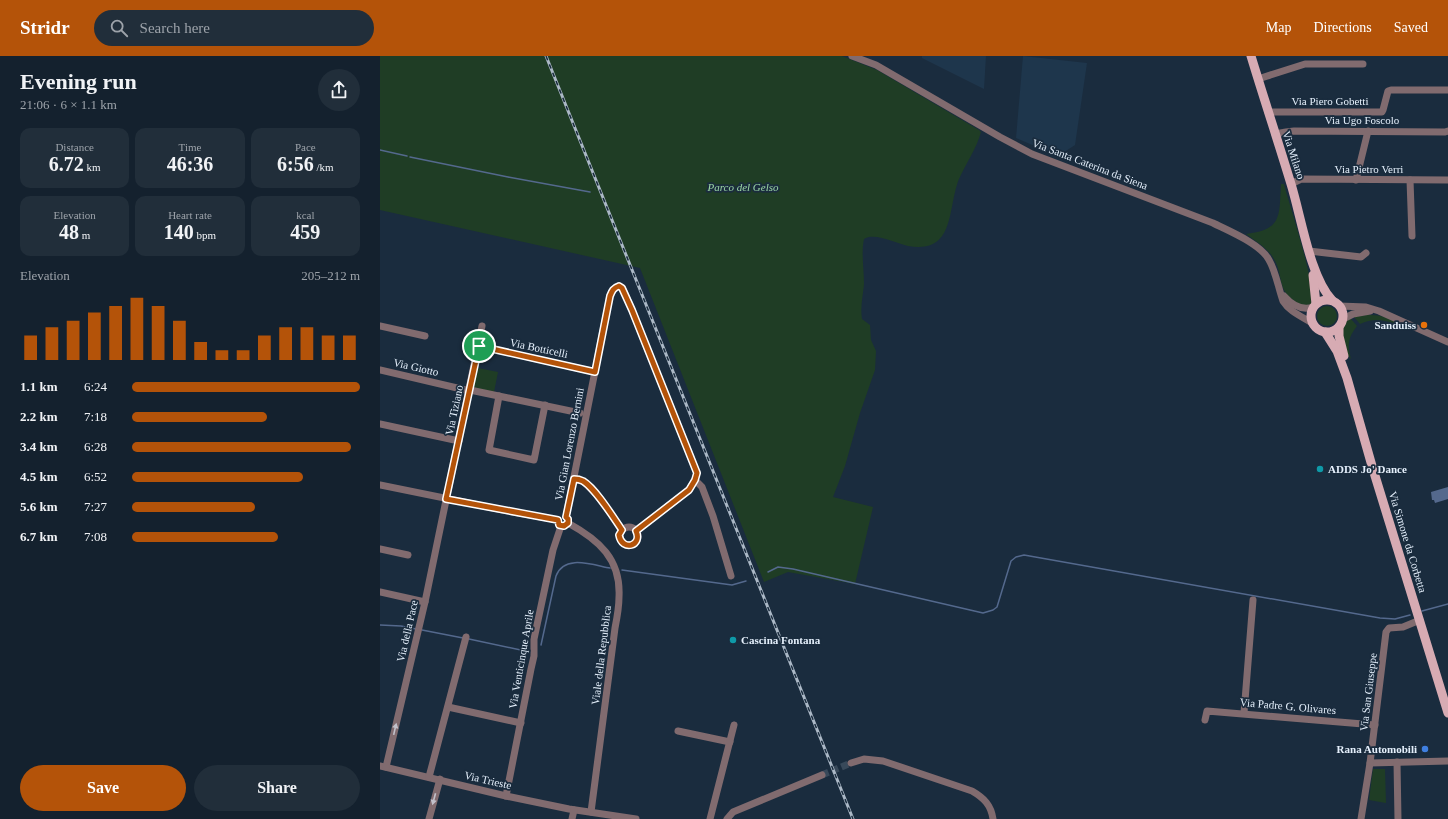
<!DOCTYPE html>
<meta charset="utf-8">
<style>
:root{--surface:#14212e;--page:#212e3a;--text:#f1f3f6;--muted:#9da3aa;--accent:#b45309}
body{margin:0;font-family:"Times New Roman",serif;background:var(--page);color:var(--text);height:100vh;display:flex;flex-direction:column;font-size:15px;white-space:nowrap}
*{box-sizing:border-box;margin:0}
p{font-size:13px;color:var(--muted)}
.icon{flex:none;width:22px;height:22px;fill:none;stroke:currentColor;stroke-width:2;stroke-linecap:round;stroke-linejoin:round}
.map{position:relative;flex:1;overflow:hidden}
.panel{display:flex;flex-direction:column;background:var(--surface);width:380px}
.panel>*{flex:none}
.pin{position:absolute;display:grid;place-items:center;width:34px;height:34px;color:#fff;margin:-17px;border:2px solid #fff;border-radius:50%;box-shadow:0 1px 4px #0007}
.round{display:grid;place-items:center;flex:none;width:42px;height:42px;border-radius:21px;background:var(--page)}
.headline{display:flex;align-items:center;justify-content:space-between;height:68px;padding:0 20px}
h1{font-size:22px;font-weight:600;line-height:30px}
.figures{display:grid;grid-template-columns:repeat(3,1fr);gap:6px;height:68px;padding:4px 20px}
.figures div{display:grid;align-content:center;border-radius:10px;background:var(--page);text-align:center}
.figures b{font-size:20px;font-weight:600}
.figures small{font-size:11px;font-weight:400}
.figures p{font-size:11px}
.chart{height:112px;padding:8px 20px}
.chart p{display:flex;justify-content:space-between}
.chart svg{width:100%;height:72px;margin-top:4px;stroke:var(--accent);stroke-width:6}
.button{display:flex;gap:8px;margin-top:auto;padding:8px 20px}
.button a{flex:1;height:46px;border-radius:24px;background:var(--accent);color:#fff;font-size:16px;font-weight:600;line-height:46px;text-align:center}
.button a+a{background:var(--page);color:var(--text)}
ul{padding:0 20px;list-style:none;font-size:13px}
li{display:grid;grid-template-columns:64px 48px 1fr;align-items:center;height:30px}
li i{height:10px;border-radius:5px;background:var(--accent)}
header{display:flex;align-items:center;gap:24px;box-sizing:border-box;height:56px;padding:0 20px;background:var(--accent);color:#fff}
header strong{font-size:19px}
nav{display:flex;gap:22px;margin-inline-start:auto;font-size:14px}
.search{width:280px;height:36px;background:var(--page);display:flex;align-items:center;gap:10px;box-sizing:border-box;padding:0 14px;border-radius:22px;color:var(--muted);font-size:15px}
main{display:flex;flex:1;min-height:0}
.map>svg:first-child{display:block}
.built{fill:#1e364c}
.green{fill:#1f3d25}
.water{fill:#54698d}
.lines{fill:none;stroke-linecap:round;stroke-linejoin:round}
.stream{stroke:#54698d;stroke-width:1.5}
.minor-tunnel{stroke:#38495a;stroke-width:7;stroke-dasharray:7 3.5;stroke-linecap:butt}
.minor{stroke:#816b6f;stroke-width:7}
.major{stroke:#d7abb3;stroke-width:9}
.rail-casing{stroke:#abb8c6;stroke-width:3}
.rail{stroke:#1a2c3e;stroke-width:1.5;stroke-dasharray:4.5;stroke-linecap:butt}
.oneway{fill:#c2c1cb}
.route-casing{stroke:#fff;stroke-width:8}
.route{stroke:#b45309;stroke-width:5}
.food-dot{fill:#e8710a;stroke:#1a2c3e;stroke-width:1.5}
.culture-dot{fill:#0f9aa8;stroke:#1a2c3e;stroke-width:1.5}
.shop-dot{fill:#3f7fe0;stroke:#1a2c3e;stroke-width:1.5}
.labels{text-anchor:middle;stroke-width:3.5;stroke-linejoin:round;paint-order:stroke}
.street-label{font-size:11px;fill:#e5f0fc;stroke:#1a2c3e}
.park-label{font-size:11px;font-style:italic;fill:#9cd7a5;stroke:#1a2c3e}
.poi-label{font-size:11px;font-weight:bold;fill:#e5f0fc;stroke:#1a2c3e;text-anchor:end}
</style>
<header>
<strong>Stridr</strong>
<div class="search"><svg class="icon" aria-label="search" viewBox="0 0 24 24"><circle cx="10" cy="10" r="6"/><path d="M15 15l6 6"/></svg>Search here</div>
<nav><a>Map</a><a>Directions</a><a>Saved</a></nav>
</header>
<main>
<section class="panel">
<div class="headline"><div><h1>Evening run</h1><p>21:06 · 6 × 1.1 km</p></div><a class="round"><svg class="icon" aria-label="share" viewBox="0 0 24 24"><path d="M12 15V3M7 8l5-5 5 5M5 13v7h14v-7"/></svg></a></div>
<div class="figures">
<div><p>Distance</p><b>6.72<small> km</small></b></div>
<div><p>Time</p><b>46:36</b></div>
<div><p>Pace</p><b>6:56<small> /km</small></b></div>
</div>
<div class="figures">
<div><p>Elevation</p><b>48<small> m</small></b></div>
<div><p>Heart rate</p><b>140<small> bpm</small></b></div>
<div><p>kcal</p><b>459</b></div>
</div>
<div class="chart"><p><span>Elevation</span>205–212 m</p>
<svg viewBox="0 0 160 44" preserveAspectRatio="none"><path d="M5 44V29M15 44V24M25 44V20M35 44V15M45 44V11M55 44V6M65 44V11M75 44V20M85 44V33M95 44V38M105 44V38M115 44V29M125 44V24M135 44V24M145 44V29M155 44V29"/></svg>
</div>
<ul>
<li><b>1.1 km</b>6:24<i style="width:100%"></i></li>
<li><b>2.2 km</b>7:18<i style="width:59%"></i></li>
<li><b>3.4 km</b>6:28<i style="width:96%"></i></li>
<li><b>4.5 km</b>6:52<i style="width:75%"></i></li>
<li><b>5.6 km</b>7:27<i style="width:54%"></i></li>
<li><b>6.7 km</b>7:08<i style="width:64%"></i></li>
</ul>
<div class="button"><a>Save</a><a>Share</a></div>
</section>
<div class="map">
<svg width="1068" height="763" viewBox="0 0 1068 763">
<rect width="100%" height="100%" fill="#1a2c3e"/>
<g class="built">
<polygon points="542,0 606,0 604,33 542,2"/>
<polygon points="643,0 707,7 695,89 678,100 636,82"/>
</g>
<g class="green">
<path d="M0,0H462L497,14L599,74L601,76C596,94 586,107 579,123C567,153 576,198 528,190C517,188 495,176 484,183C481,197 484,213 484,228C483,240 480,251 482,263L490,269L491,284L496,295L495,314L480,357L465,410L453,441L493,451L475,528L408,516L384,526L260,212L0,154Z"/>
<path d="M901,128H904C909,148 938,234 931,248C927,250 920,249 916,246C896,233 904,220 894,203C888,192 875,185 866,178C903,174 899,159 901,128Z"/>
<circle cx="947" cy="260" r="10"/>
<path d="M986,259C998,259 1010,260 1019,269C1005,264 994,261 980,268L974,261Z"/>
<path d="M971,261V263L977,270C968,282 967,288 971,303C967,299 967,295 965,291C962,279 960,269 971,261Z"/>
<polygon points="98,312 118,316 114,336 93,332"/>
<polygon points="993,713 1005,713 1006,747 989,744"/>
</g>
<polygon class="water" points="1068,431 1068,443 1055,447 1054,444 1052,444 1051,436"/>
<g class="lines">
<g class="stream">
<polyline points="0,94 27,100"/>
<polyline points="30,101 128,121 210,136"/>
<polyline points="242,514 352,529 366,525"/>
<polyline points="388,516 398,511 413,513 603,557 613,554 617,551 631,505 636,501 644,499 1000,562 1015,563 1030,559"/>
<polyline points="1042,555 1068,548"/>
<polyline points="0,569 21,570 36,573"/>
<polyline points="42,574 83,582"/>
<polyline points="89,583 150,596"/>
<path d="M161,589L176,520C184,498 213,509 230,512"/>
</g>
<polyline class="minor-tunnel" points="442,719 471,707"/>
<g class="minor">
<path d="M472,0L496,9L620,81L652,98L833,167C849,175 881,188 889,204C896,216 898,231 903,245C910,256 921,260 932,267"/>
<polyline points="878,23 925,8 983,8"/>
<polyline points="888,56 1002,56 1003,54 1008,35 1011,34 1068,34"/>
<polyline points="895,78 906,76 914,75 1065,76 1068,75"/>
<polyline points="976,124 988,75"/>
<polyline points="1030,124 1032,180"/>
<polyline points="911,128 921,123 1068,124"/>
<polyline points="929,195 981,201 986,197"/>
<path d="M904,240C912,249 921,255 933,251"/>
<polyline points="959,250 986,251 999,255 1068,286"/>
<polyline points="963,263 973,258 990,255"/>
<polyline points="0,270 45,280"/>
<polyline points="99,290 215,316"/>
<polyline points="0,314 90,335"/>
<polyline points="90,334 200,357"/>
<polyline points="119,340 109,394 154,404 165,349"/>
<polyline points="0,368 79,385"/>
<polyline points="194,423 204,426 216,438 242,473"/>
<polyline points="315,424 322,431 333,460 351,520"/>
<polyline points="0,429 133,456 178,464"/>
<path d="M186,461L230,240C232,235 235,229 242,231L252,254L317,417L315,424L309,434L256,475"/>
<path d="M188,467C219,484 241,503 239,541C239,551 237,562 235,572L211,756"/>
<circle cx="249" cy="480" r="9"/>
<polyline points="0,493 28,499"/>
<polyline points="0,536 45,546"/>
<polyline points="1040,564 1023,571 1009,572 1006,576 990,707 1068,705"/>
<polyline points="68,651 141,667"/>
<polyline points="864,657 873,544"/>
<polyline points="825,664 827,655 995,669"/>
<polyline points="298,675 350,686"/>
<polyline points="1017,706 1018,763"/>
<path d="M471,707L484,703L503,705L592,735C604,742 611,749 613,763"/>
<polyline points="0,710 126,740 189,753 256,763"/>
<polyline points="6,711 45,546 102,270"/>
<polyline points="49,721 86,581"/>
<polyline points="126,740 151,613 154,600 154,583 173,494 181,470"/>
<polyline points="49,763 60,723"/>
<polyline points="192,763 194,754"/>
<polyline points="330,763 354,669"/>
<polyline points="347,763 353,756 442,719"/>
<polyline points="981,763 990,707"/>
</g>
<g class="major">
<path d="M871,0C884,43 898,85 911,128C921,160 930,221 952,244"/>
<polyline points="933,219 936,248"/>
<circle cx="947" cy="260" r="16"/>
<polyline points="959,271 959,280 964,300"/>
<polyline points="945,276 957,295 967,322 992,410 1068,657"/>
</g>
<defs>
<polyline id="rail" points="166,0 473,763"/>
</defs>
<use href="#rail" class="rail-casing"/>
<use href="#rail" class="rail"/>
</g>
<defs><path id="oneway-solid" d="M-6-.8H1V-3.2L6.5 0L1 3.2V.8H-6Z"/></defs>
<g class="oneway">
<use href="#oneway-solid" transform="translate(15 673) rotate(-77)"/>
<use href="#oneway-solid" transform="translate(54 743) rotate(105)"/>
</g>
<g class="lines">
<defs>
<path id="route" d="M239,230L242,232L252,254L317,417L315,424L309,434L256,475C263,490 242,496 239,479L242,474C233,461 216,433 203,425C201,424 197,423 194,423L186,461L188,463V467L184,470L179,469L178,464L66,443L99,290L215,316L230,240C232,235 233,232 239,230Z"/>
</defs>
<use href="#route" class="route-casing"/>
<use href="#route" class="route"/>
</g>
<circle class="food-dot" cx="1044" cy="269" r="4"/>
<g class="culture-dot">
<circle cx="940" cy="413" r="4"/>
<circle cx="353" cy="584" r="4"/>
</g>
<circle class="shop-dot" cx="1045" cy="693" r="4"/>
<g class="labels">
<g class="street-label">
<text x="950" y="49">Via Piero Gobetti</text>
<text x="982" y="68">Via Ugo Foscolo</text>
<text transform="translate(914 99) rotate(72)" y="4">Via Milano</text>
<text transform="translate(710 108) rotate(21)" y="4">Via Santa Caterina da Siena</text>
<text x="989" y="117">Via Pietro Verri</text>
<text transform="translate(159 292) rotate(12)" y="4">Via Botticelli</text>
<text transform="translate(36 311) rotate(13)" y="4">Via Giotto</text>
<text transform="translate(74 354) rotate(-78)" y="4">Via Tiziano</text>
<text transform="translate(189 388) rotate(-79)" y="4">Via Gian Lorenzo Bernini</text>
<text transform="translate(1028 486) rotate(73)" y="4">Via Simone da Corbetta</text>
<text transform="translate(27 575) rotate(-77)" y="4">Via della Pace</text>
<text transform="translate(221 599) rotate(-83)" y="4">Viale della Repubblica</text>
<text transform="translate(141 603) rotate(-80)" y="4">Via Venticinque Aprile</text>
<text transform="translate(988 636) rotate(-83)" y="4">Via San Giuseppe</text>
<text transform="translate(908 650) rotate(5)" y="4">Via Padre G. Olivares</text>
<text transform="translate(108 724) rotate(13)" y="4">Via Trieste</text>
</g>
<g class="park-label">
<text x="363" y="135">Parco del Gelso</text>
</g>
<g class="poi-label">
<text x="1036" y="273">Sanduiss</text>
<text x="948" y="417" text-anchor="start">ADDS Jo' Dance</text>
<text x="361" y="588" text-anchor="start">Cascina Fontana</text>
<text x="1037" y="697">Rana Automobili</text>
</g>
</g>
</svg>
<div class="pin" style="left:99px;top:290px;background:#1e9e55"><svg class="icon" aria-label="arrive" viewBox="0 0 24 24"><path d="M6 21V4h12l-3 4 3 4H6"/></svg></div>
</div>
</main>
